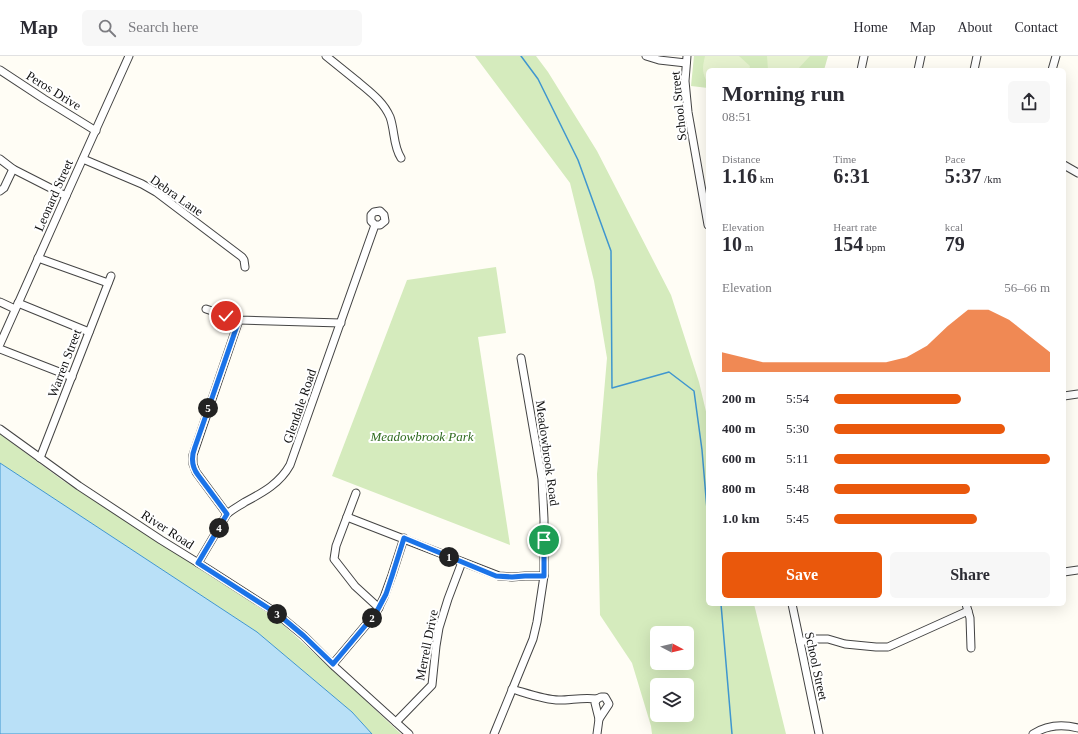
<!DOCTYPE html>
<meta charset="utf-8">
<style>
:root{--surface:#fff;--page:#f7f7f7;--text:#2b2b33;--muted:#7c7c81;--line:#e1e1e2;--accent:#ea580c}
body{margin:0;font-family:"Times New Roman",serif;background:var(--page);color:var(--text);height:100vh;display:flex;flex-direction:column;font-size:15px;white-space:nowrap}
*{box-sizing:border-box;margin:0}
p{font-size:13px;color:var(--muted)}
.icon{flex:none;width:22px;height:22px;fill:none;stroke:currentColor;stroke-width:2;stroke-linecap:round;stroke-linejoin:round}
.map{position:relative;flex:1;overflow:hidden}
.panel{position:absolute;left:706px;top:12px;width:360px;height:538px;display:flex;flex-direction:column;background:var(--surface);border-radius:6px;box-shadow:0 4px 16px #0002}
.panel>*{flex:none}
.needle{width:26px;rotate:97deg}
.tools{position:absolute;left:650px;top:570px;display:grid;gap:8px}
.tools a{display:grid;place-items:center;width:44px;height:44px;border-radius:6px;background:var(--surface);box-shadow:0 4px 16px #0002;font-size:20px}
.pin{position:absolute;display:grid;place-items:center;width:34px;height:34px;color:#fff;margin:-17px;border:2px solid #fff;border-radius:50%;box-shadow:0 1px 4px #0007}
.km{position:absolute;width:20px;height:20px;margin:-10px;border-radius:50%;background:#222;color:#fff;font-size:11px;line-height:20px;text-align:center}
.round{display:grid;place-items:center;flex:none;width:42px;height:42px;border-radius:6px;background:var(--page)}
.overview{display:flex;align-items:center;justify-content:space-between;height:68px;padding:0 16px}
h1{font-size:22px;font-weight:600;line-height:30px}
.figures{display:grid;grid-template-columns:repeat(3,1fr);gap:6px;height:68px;padding:4px 16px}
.figures div{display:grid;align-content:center}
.figures b{font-size:20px;font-weight:600}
.figures small{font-size:11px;font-weight:400}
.figures p{font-size:11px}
.chart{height:112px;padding:8px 16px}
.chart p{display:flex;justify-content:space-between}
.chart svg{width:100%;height:72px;margin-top:4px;fill:var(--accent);opacity:.7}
.cta{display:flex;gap:8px;margin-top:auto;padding:8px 16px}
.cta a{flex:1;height:46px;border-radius:6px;background:var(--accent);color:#fff;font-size:16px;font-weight:600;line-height:46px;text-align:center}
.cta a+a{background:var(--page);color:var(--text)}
ul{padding:0 16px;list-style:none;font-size:13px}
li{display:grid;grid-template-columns:64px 48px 1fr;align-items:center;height:30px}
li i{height:10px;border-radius:5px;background:var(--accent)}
header{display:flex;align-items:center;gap:24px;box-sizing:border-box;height:56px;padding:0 20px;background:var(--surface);border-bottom:1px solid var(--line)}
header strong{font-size:19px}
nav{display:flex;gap:22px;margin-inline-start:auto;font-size:14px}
.search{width:280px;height:36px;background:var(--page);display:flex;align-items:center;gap:10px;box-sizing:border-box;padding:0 14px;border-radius:6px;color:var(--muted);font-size:15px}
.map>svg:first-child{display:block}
.green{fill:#d5ebbd;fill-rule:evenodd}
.pitch{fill:#e6f2cf}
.water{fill:#b9e0f7;stroke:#3f96cf}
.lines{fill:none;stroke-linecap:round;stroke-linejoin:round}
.stream{stroke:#3f96cf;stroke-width:1.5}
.minor-casing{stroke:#444;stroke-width:9}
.minor{stroke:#fff;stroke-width:7}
.route-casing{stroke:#fff;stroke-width:8}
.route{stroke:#1a73e8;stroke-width:5}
.labels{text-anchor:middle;stroke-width:4;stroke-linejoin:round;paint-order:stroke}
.street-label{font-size:13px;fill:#111;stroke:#fff}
.park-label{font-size:13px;font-style:italic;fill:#2f6b1f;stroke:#fff}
</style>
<header>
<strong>Map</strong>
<div class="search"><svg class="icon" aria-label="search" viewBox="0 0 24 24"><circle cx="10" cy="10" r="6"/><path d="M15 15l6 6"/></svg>Search here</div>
<nav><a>Home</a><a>Map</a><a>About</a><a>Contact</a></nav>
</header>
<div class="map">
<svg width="1078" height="678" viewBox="0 0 1078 678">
<rect width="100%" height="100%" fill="#fffdf5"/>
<g class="green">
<path d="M475,0H536L548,16L597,95L671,239L699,326L708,364V548H754L786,678H652L651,670L632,607L600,559L597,418L607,302L594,225L570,127ZM657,577H687V607H657ZM657,629H687V659H657Z"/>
<polygon points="694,0 828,0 824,14 708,14 708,32 691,30"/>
<polygon points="496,211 506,277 478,281 510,489 332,420 407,224"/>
<polygon points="0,378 62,424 233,534 278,564 363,642 401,678 372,678 352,656 257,576 0,407"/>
</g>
<g class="pitch">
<path d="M705,0H739L750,10L749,14H708V28C702,16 702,13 705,0Z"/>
<polygon points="767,0 810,0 798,13 768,14"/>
</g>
<polygon class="water" points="0,407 257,576 352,656 372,678 0,678"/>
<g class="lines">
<g class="stream">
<polyline points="521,0 538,23 578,104 611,195 612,332 669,316 694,335 702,394 708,465"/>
<polyline points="721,548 732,678"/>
</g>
<defs>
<g id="minor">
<path d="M326,0C336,8 347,17 357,25C370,36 383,45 390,61C395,75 393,90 401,102"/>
<polyline points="646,0 659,4 686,7"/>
<polyline points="687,0 685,25 688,56 708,169"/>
<polyline points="0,14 44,43 96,75"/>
<polyline points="861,14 864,0"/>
<polyline points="918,14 921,0"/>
<polyline points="974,14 977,0"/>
<polyline points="1052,14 1056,0"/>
<polyline points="0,103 13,113 66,140"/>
<polyline points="83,103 142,128 156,136 242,201 244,204 245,211"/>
<polyline points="1064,109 1078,117"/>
<polyline points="0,135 4,132 13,113"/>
<polyline points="38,202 108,227"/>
<polyline points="0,246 15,253"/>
<polyline points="18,247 89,276"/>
<polyline points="206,253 239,264 341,267"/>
<polyline points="0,288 66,140 129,0"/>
<polyline points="0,293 72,321"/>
<polyline points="1064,340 1078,338"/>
<polyline points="0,373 79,430 161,484 208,513 275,556 304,580 335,611 409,678"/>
<polyline points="40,402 111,220"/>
<polyline points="356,437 336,490 334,503 355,530 379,552"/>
<polyline points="227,458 196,416 193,408 193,399 239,264"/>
<polyline points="347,461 499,520 512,521 525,520 544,520"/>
<path d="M198,507L227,458C233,453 239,450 245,446C264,436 280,427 290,409L375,169H380L385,165L384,159L380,155L374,156L371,159V165L375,169"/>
<polyline points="1064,516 1078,514"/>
<polyline points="792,548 800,586 819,678"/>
<polyline points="966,548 970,562 971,592"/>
<polyline points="800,586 812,583 828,583 845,588 876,591 888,591 968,555"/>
<polyline points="333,608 376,557 384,541 392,519 404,482"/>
<path d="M512,633C526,637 545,644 559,644C572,644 583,641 597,643L595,647L599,663L597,678"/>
<polyline points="597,643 601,641 605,641 609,648 599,663"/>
<polyline points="396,666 432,629 433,619 436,590 439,572 448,543 462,506"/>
<polyline points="494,678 533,583 537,566 544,520 544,463 542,423 521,302"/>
<path d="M1033,678C1047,669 1062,668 1078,672"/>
</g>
</defs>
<use href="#minor" class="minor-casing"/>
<use href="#minor" class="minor"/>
</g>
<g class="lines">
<defs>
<path id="route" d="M226,260L239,264L195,391C191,401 192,411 198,419L227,458L198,507L279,559L304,580L333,608L376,557L386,538L392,520L404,482L496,520L512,521L525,520H544V484"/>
</defs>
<use href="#route" class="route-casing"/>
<use href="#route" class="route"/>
</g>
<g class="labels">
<g class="street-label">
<text transform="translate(54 34) rotate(32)" y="5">Peros Drive</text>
<text transform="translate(678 50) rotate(-96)" y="5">School Street</text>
<text transform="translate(53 139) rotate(-66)" y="5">Leonard Street</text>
<text transform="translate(177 139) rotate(35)" y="5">Debra Lane</text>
<text transform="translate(64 307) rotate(-69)" y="5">Warren Street</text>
<text transform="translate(299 350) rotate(-71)" y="5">Glendale Road</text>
<text transform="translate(548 397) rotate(82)" y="5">Meadowbrook Road</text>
<text transform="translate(168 473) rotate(33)" y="5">River Road</text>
<text transform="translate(426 589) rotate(-79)" y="5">Merrell Drive</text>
<text transform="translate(817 610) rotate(78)" y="5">School Street</text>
</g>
<g class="park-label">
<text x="422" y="385">Meadowbrook Park</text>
</g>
</g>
</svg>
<div class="tools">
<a><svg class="needle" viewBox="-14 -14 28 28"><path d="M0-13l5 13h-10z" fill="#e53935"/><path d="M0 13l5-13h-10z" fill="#7c7c81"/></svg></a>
<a><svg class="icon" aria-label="layers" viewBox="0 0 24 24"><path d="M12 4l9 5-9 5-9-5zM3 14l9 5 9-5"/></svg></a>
</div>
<div class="pin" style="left:544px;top:484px;background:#1e9e55"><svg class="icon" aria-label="arrive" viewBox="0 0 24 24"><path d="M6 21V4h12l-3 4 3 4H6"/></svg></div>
<div class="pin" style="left:226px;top:260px;background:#d93025"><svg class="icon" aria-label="check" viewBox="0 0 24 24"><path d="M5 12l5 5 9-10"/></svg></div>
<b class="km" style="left:449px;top:501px">1</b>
<b class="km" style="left:372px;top:562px">2</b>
<b class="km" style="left:277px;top:558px">3</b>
<b class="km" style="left:219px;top:472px">4</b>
<b class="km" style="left:208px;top:352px">5</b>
<section class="panel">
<div class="overview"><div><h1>Morning run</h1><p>08:51</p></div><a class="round"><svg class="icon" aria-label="share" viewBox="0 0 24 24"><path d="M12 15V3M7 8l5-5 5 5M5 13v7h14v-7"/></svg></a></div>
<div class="figures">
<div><p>Distance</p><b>1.16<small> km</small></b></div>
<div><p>Time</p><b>6:31</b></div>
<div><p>Pace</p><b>5:37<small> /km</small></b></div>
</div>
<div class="figures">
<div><p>Elevation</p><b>10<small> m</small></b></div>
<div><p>Heart rate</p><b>154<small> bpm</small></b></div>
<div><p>kcal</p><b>79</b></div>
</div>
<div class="chart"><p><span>Elevation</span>56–66 m</p>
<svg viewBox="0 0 160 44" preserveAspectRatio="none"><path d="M0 44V32L10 35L20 38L30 38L40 38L50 38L60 38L70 38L80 38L90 35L100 28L110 16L120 6L130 6L140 12L150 22L160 32V44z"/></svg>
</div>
<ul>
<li><b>200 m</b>5:54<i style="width:59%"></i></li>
<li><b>400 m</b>5:30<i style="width:79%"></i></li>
<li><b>600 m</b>5:11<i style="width:100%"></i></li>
<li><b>800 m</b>5:48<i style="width:63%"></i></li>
<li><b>1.0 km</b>5:45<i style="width:66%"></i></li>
</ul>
<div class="cta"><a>Save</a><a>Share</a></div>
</section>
</div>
